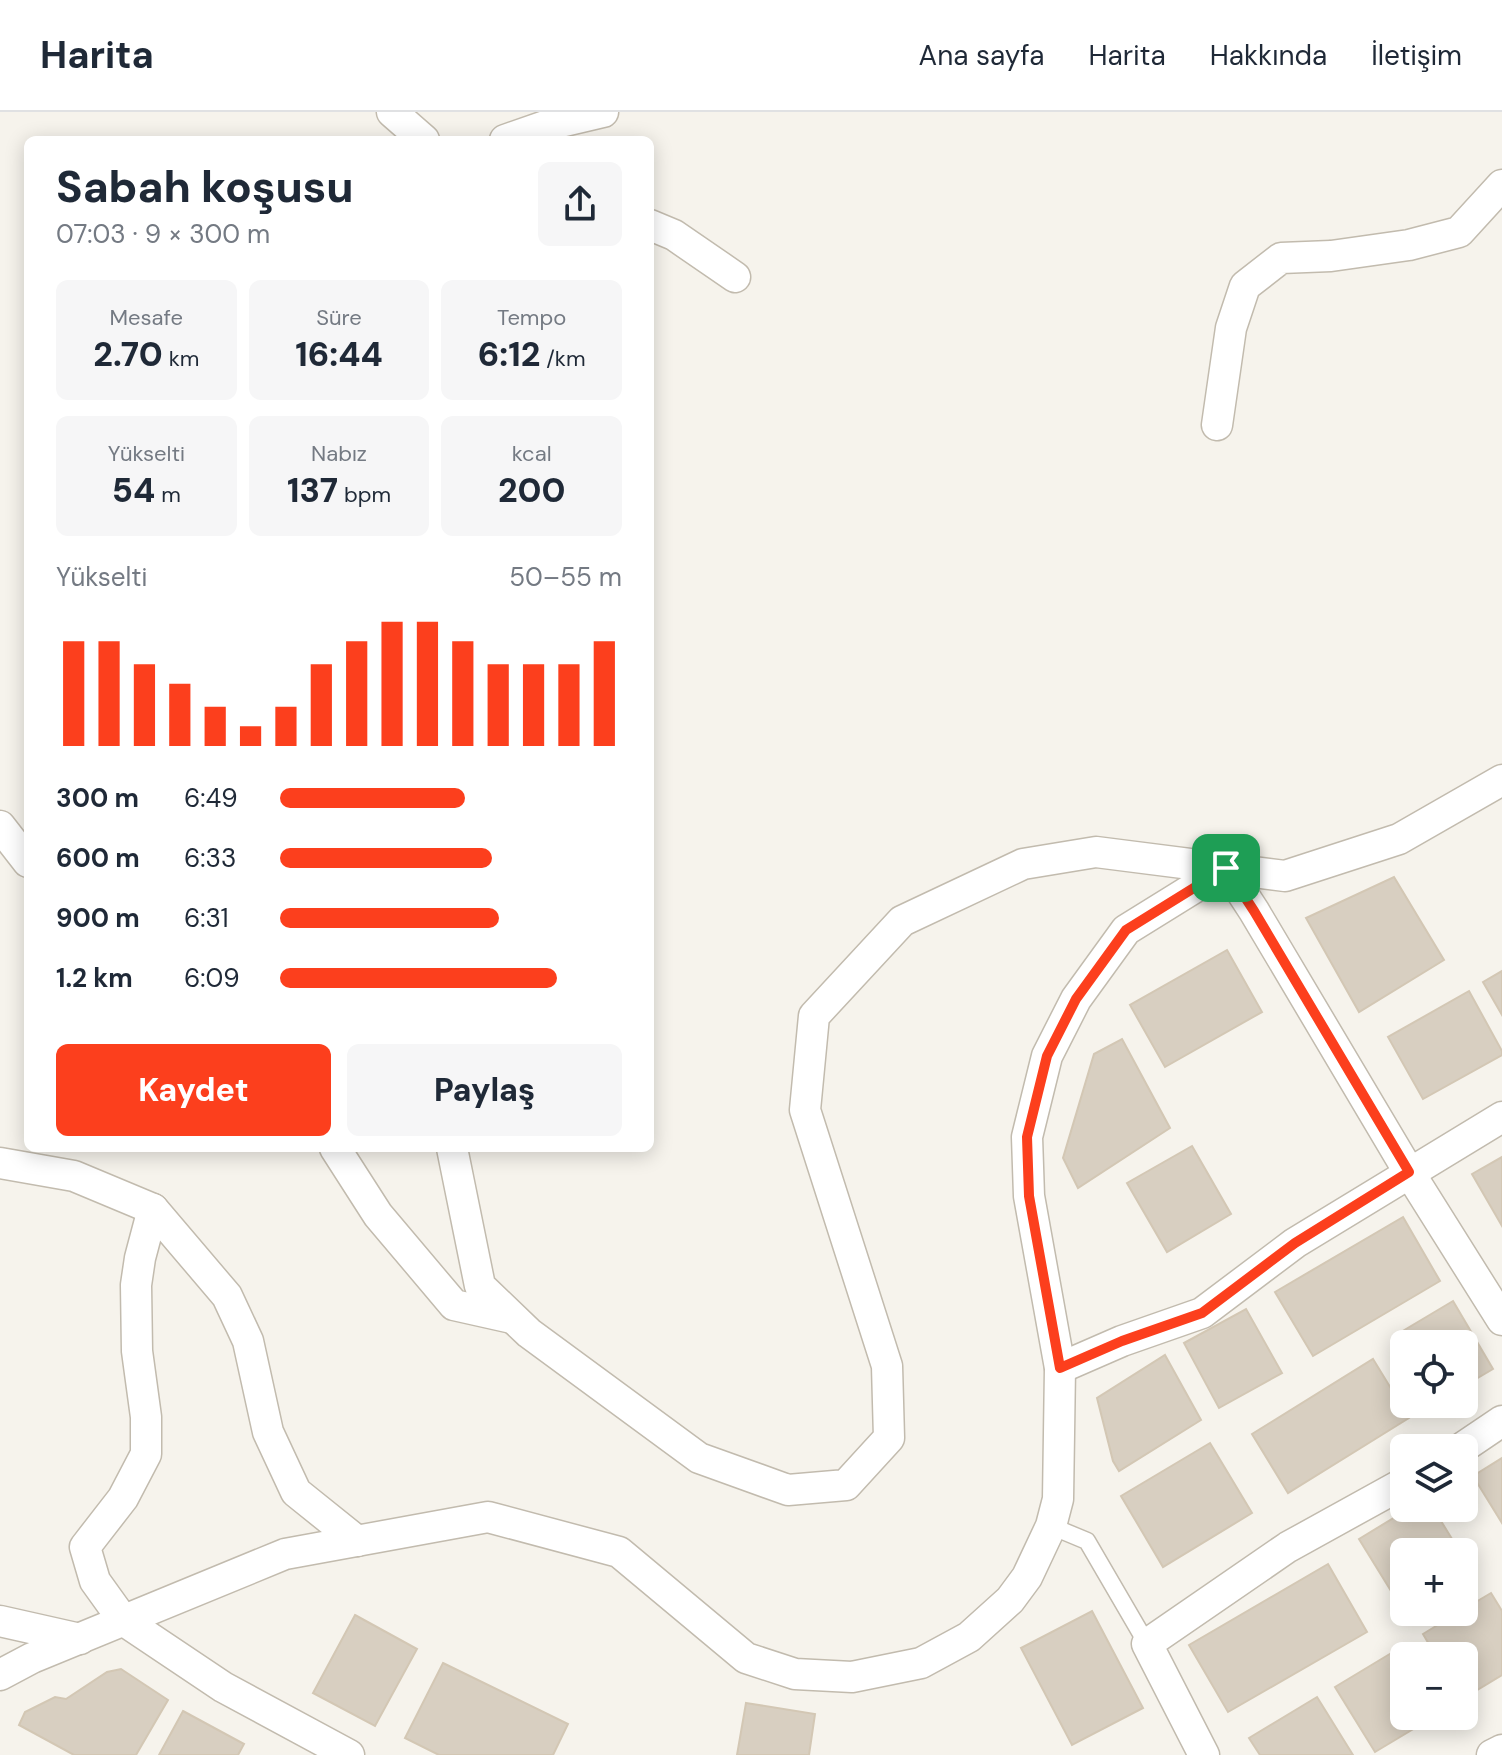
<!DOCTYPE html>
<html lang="tr">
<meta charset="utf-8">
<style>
:root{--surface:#fff;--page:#f6f6f7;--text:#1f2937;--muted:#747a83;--line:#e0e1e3;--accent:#fc3f1d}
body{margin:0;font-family:"DM Sans",sans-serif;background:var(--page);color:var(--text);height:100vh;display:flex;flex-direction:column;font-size:30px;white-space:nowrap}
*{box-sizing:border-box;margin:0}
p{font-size:26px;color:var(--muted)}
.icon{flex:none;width:44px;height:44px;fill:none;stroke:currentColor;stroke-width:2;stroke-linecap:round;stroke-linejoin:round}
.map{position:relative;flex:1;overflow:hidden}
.drawer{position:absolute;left:24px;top:24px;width:630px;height:1016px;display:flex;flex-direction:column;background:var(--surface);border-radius:12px;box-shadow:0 4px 20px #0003}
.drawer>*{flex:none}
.buttons{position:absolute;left:1390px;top:1218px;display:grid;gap:16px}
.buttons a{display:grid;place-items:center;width:88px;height:88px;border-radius:12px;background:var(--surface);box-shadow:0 4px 20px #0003;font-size:40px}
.pin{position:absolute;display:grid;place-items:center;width:68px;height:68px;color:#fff;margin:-34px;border-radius:16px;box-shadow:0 4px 12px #0006}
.round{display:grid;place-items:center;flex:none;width:84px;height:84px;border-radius:12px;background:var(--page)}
.head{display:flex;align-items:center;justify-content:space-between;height:136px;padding:0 32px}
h1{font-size:44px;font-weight:800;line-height:60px}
.figures{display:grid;grid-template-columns:repeat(3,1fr);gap:12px;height:136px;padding:8px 32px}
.figures div{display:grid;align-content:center;border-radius:12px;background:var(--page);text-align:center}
.figures b{font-size:34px;font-weight:800}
.figures small{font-size:22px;font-weight:400}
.figures p{font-size:22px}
.chart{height:224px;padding:16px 32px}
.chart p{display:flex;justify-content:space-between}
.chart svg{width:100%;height:144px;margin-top:8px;stroke:var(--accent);stroke-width:6}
.action{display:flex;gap:16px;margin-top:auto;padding:16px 32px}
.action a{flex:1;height:92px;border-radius:12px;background:var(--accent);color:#fff;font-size:32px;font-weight:800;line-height:92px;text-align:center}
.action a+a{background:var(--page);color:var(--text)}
ul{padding:0 32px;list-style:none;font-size:26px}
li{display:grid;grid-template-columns:128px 96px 1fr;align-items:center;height:60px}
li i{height:20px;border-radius:10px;background:var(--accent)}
header{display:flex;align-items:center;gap:48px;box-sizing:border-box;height:112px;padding:0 40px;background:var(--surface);border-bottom:2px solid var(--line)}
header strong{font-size:38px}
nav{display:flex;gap:44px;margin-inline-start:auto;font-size:28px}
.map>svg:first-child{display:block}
.building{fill:#d8cfc1;stroke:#d3c7b4;stroke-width:2}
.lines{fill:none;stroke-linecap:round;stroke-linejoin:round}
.lane-casing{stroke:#c2bbae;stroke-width:19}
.street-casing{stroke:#c2bbae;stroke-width:33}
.lane{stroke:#fff;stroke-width:16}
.street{stroke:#fff;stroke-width:30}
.route-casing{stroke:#fff;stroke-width:16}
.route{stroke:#fc3f1d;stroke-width:10}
</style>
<header>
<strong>Harita</strong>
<nav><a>Ana sayfa</a><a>Harita</a><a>Hakkında</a><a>İletişim</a></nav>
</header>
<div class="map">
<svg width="1502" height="1643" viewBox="0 0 1502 1643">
<rect width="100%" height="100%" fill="#f6f3ec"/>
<g class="building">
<polygon points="1394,765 1444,848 1359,900 1306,806"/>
<polygon points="1227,838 1262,900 1165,955 1130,893"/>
<polygon points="1502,859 1502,903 1483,870"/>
<polygon points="1469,879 1502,939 1502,943 1423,987 1388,925"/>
<polygon points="1122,927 1170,1016 1078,1076 1063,1046 1094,942"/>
<polygon points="1192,1034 1231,1102 1167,1140 1127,1071"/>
<polygon points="1502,1045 1502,1114 1472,1062"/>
<polygon points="1403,1105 1440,1169 1313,1244 1275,1180"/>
<polygon points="1453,1189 1493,1257 1464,1274 1464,1232 1404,1232 1404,1236 1396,1223"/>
<polygon points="1246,1197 1282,1261 1219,1296 1184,1231"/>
<polygon points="1165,1243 1201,1308 1119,1359 1113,1349 1097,1286"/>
<polygon points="1373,1247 1409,1306 1288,1381 1252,1322"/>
<polygon points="1210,1331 1252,1401 1163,1455 1121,1384"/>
<polygon points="1502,1346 1502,1411 1473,1364"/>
<polygon points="1410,1396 1433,1396 1460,1440 1404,1440 1404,1489 1399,1492 1359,1427"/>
<polygon points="1328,1452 1367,1520 1228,1600 1189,1533"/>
<polygon points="1491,1481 1502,1499 1502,1563 1464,1586 1464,1544 1436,1544 1423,1522 1459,1500 1464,1500 1464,1497"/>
<polygon points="1092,1499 1143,1596 1072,1633 1021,1536"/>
<polygon points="355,1503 417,1537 375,1614 313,1581"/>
<polygon points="1403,1534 1409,1544 1404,1544 1404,1604 1435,1604 1375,1640 1335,1575"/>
<polygon points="443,1551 568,1612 553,1643 439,1643 405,1626"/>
<polygon points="121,1557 168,1588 136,1643 74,1643 19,1613 25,1600 55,1585 66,1587 107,1560"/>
<polygon points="1317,1585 1353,1643 1260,1643 1249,1626"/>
<polygon points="746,1591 815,1602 809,1643 737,1643"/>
<polygon points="183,1599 244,1632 238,1643 159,1643"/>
</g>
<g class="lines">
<defs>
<polyline id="lane" points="1051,1414 1087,1429 1147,1532"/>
<g id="street">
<polyline points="392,0 424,28"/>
<polyline points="505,28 548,13 603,0"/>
<polyline points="650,113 674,123 735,165"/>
<polyline points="1217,313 1231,216 1245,174 1281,146 1331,144 1409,133 1459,120 1502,73"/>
<polyline points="0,714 28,750"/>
<polyline points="335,1036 378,1103 454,1193 512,1206"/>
<polyline points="452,1036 480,1174 529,1221 699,1346 788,1378 846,1373 889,1326 887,1254 805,998 814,904 902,809 1023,752 1096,740 1285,764 1399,727 1502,668"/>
<polyline points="0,1051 74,1064 153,1097 227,1184 248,1229 268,1320 296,1380 357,1429"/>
<polyline points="153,1097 140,1146 136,1173 137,1239 146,1305 146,1342 123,1386 85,1435 95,1469 123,1508 223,1575 349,1643"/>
<polyline points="1060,1256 1122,1229 1202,1201 1295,1131 1502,1005"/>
<polyline points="1462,1336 1502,1309"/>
<polyline points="0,1509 80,1527"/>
<polyline points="0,1563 32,1546 285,1442 488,1405 619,1440 746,1546 795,1562 852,1565 921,1551 969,1525 1010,1488 1027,1465 1051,1414 1058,1387 1060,1256 1029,1084 1027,1025 1047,944 1076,887 1126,818 1226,756 1254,799 1409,1060 1502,1208"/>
<polyline points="1204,1643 1147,1532 1288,1435 1404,1371"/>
<polyline points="1492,1643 1502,1638"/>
</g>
</defs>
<use href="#lane" class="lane-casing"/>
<use href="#street" class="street-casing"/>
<use href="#lane" class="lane"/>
<use href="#street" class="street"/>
</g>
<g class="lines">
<defs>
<polygon id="route" points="1226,756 1254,799 1409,1060 1295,1131 1202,1201 1122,1229 1060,1256 1029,1084 1027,1025 1047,944 1076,887 1126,818"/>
</defs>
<use href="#route" class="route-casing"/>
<use href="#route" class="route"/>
</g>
</svg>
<div class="buttons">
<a><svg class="icon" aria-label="locate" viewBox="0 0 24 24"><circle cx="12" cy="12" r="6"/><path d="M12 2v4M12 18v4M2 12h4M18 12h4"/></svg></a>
<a><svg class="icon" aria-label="layers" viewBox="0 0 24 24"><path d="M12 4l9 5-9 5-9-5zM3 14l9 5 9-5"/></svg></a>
<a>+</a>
<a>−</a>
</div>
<div class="pin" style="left:1226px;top:756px;background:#1e9e55"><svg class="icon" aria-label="arrive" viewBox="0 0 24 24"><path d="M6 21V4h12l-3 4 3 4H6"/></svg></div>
<section class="drawer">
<div class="head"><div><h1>Sabah koşusu</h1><p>07:03 · 9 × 300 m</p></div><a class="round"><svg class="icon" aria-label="share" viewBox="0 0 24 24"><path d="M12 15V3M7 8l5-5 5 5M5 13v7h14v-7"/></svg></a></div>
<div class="figures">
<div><p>Mesafe</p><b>2.70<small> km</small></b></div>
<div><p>Süre</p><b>16:44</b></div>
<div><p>Tempo</p><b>6:12<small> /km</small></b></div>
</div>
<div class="figures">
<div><p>Yükselti</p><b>54<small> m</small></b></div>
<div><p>Nabız</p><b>137<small> bpm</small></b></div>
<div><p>kcal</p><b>200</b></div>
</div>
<div class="chart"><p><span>Yükselti</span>50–55 m</p>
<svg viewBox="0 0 160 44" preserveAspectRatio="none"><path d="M5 44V12M15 44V12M25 44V19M35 44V25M45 44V32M55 44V38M65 44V32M75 44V19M85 44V12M95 44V6M105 44V6M115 44V12M125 44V19M135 44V19M145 44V19M155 44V12"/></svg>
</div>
<ul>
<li><b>300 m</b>6:49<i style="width:54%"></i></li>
<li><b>600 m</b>6:33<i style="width:62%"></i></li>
<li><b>900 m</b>6:31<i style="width:64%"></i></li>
<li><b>1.2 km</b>6:09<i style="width:81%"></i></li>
</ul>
<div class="action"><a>Kaydet</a><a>Paylaş</a></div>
</section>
</div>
